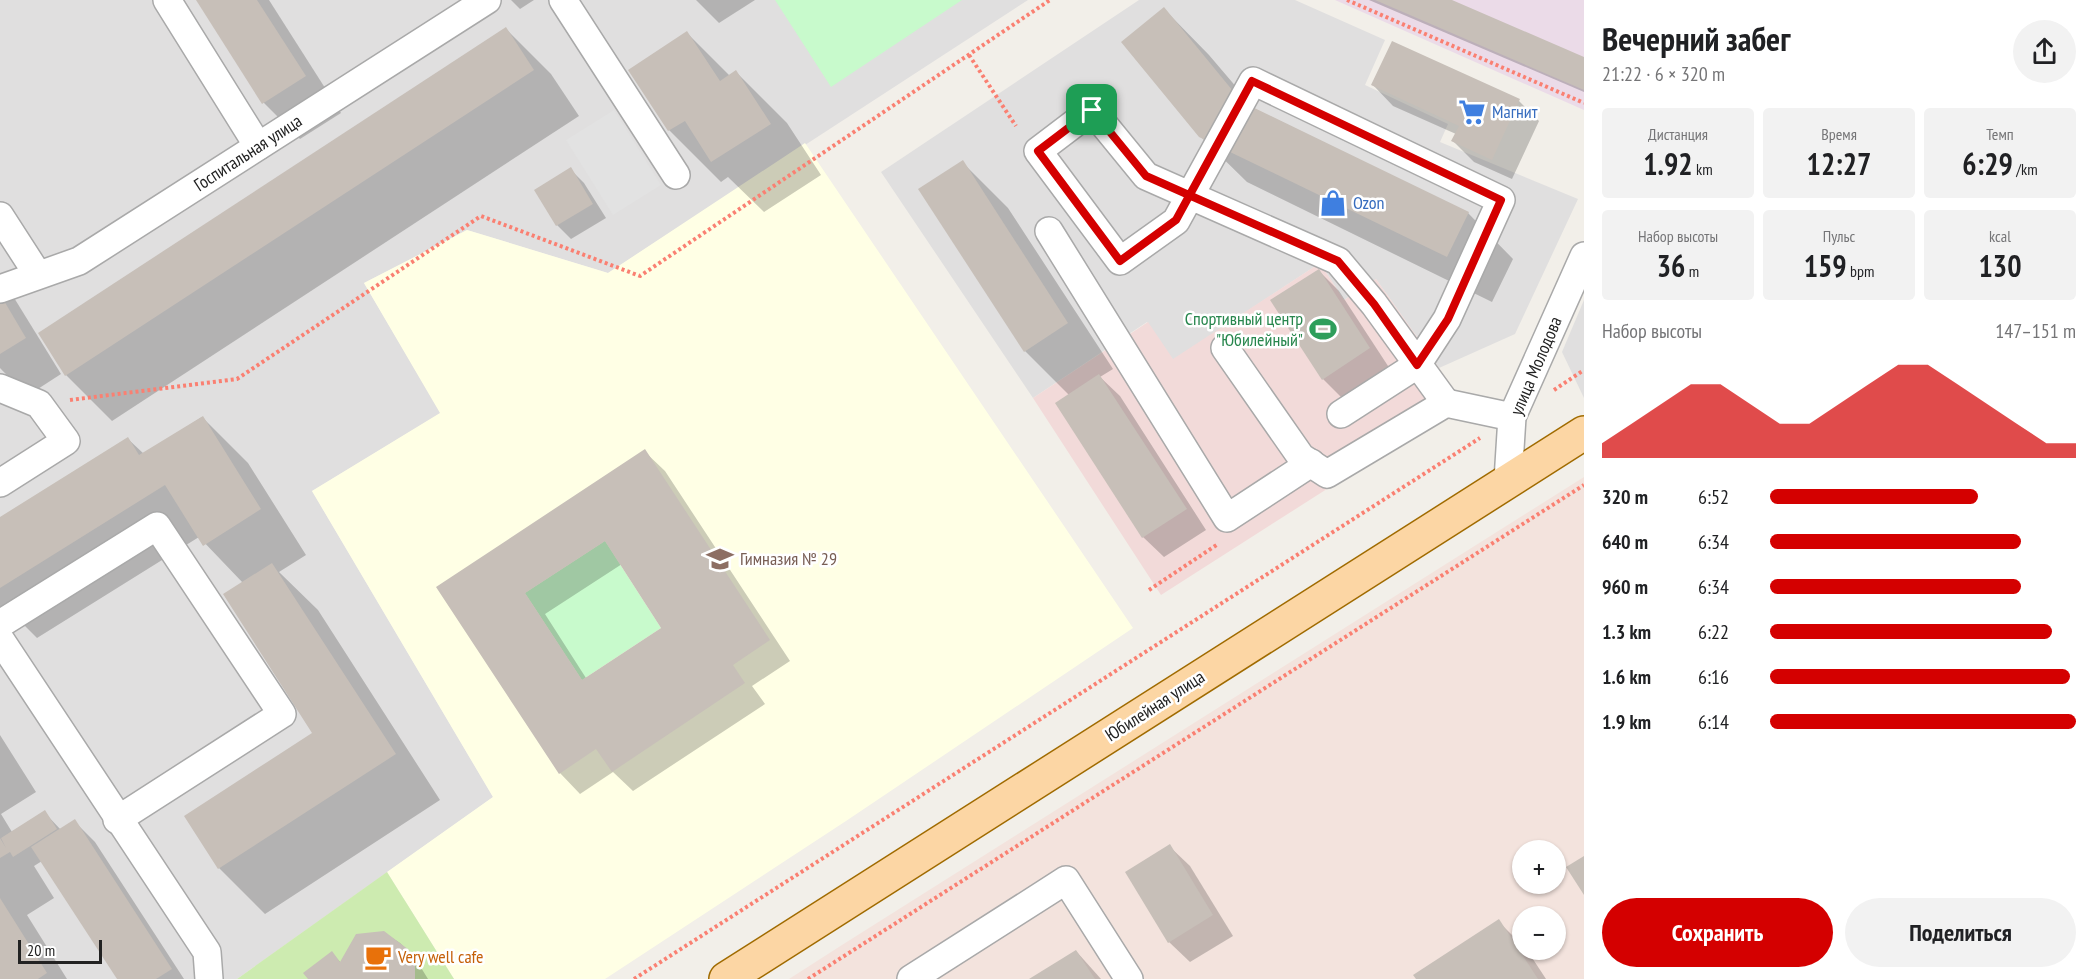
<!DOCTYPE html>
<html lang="ru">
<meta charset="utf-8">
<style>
:root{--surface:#fff;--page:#f2f2f2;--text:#202124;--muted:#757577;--accent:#d40000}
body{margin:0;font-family:"PT Sans Narrow",sans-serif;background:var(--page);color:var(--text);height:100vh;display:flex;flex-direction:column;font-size:22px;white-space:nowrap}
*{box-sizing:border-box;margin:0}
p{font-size:20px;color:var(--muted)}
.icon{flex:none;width:33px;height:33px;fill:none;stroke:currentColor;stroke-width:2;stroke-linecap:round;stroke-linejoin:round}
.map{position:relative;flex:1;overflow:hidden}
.side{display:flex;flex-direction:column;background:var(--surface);width:510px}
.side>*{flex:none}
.tools{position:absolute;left:1512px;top:840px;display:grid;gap:12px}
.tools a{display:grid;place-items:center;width:54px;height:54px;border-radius:50%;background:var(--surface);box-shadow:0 2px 4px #0004;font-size:30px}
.scale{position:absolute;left:18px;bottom:15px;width:84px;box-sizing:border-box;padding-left:6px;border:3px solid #222;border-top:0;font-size:16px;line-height:21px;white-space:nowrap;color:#222;-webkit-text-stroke:4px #fff;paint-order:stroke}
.pin{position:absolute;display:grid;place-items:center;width:51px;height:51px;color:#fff;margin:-26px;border-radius:12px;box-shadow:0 3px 9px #0006}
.round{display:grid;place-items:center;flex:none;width:63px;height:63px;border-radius:32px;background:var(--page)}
.overview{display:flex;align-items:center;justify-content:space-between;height:102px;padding:0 18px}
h1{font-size:33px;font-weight:800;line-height:45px}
.stats{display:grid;grid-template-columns:repeat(3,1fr);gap:9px;height:102px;padding:6px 18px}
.stats div{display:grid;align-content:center;border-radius:6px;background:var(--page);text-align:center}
.stats b{font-size:30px;font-weight:800}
.stats small{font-size:16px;font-weight:400}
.stats p{font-size:16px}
.chart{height:168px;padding:12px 18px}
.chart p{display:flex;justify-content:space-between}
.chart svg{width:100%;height:108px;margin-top:6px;fill:var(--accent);opacity:.7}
.cta{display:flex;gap:12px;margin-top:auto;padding:12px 18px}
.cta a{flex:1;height:69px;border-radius:36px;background:var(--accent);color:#fff;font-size:24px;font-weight:800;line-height:69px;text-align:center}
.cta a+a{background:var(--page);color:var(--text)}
ul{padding:0 18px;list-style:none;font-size:20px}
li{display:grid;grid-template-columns:96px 72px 1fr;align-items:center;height:45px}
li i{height:15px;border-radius:8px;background:var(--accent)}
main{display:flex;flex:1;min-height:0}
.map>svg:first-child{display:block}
.residential{fill:#e0dfdf}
.commercial{fill:#f2dad9}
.industrial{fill:#ebdbe8}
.education{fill:#ffffe5}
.military{fill:#f3e3dd;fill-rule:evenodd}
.grass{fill:#cdebb0}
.park{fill:#c8facc}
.parking{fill:#e2e2e2}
.shadow{fill:#0003;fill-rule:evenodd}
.building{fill:#c7bfb8;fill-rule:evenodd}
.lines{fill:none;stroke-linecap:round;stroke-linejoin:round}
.minor-casing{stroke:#a9a9a9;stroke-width:30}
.major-casing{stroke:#a06b00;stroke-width:36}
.path{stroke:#fa8072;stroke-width:4;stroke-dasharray:3 3;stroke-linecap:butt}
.minor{stroke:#fff;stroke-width:27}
.major{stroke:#fcd6a4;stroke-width:33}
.route-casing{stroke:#fff;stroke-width:12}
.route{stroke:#d40000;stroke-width:8}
.labels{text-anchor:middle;stroke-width:5;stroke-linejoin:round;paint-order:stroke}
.shop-label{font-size:18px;fill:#366cbe;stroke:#fff;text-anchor:start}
.street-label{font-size:18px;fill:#222;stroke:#fff}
.leisure-label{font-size:18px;fill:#27864d;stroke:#fff;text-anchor:end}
.education-label{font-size:18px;fill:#785e54;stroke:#fff;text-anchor:start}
.food-label{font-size:18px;fill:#c56008;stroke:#fff;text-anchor:start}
</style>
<main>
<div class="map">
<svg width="1584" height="979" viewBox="0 0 1584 979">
<rect width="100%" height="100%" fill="#f2efe9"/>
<g class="residential">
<polygon points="0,0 1028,0 608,273 467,230 364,283 441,413 312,491 493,797 237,979 0,979"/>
<polygon points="1139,0 1295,0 1385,40 1365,85 1448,124 1440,142 1578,199 1515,334 1439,368 1376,279 1344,300 1320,263 1173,360 1147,322 1033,398 881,172"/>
<polygon points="1584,300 1584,398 1562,352"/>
</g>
<polygon class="commercial" points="1320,263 1344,300 1376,279 1463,402 1161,595 1033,398 1148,322 1173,359"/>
<polygon class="industrial" points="1335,0 1584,0 1584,110"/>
<polygon class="education" points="805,143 1133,628 846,821 605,979 454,979 387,872 493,797 312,491 440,413 364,283 467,230 608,273"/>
<path class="military" d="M1584,477V979H789L842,945ZM1522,850H1556V884H1522ZM1522,916H1556V950H1522Z"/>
<polygon class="grass" points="387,872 454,979 237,979"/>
<g class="park">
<polygon points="775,0 962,0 831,87"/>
<polygon points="605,541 661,628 582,680 525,593"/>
</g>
<polygon class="parking" points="614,110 661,185 613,215 566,140"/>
<g class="shadow">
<polygon points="197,0 269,0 341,113 300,139 264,103"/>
<polygon points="511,0 534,0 520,9"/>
<polygon points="696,0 755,0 719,23"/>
<polygon points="1369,0 1448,0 1584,58 1584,92"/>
<polygon points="1164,9 1209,55 1255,109 1468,213 1513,259 1492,302 1247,182 1200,136"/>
<polygon points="506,29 551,74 579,116 112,421 66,375 40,333"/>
<polygon points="687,33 730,76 736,72 787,123 821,175 764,212 728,177 721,182 669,130 630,70"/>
<polygon points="1373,85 1519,101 1539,121 1512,179 1474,162 1453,141 1456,134 1393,106"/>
<polygon points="962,162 1008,208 1113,369 1100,377 1120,396 1206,530 1164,557 1143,537 1069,395 1025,351"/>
<polygon points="570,169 584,183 606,218 571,239 557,225"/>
<polygon points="1319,271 1339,291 1390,369 1343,399 1323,379"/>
<polygon points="0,275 61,374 27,396 0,368"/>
<polygon points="202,417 248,463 306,555 279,572 318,610 440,800 265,914 219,868 186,817 314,733 243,583 199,537 37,638 20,621 0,632 0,519 128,439 144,454"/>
<path d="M644,451L665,471L790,661L752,686L765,704L633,791L613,772L580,794L560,773L438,588ZM622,564L663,628L586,678L545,614Z"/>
<polygon points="0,735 36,792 1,814 12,832 44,812 61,830 74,821 95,842 184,979 119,979 42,861 34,866 54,898 27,915 67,979 0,979"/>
<polygon points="1169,846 1190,866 1233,936 1190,962 1169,942"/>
<polygon points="1498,921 1522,945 1522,950 1527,950 1546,979 1418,979"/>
<polygon points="383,932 400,943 415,958 428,979 310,979 332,953 341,963"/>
<polygon points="1076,951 1101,979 1032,979"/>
</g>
<g class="building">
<polygon points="196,0 257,0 306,76 262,104"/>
<polygon points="1375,0 1452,0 1584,57 1584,90"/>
<polygon points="1164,7 1242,102 1469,212 1447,257 1199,137 1121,42"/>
<polygon points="506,27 534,70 65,376 38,333"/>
<polygon points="687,31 720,81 736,70 771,124 711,162 685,121 668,131 628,70"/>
<polygon points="1392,41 1520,99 1492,160 1451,141 1459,126 1371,85"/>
<polygon points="963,160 1068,323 1024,352 918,189"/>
<polygon points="571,167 593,204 556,226 534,190"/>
<polygon points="1319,269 1370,348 1322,380 1270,300"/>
<polygon points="0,294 26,338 0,354"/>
<polygon points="1099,374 1187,509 1142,538 1055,403"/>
<polygon points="203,416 261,509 203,546 165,485 0,588 0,517 128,437 139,455"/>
<path d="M645,449L770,640L733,665L745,683L612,772L596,749L559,774L436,587ZM605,541L661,628L582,680L525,593Z"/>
<polygon points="272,563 396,754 218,869 184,816 312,733 223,594"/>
<polygon points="45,810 57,829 13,857 10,852 0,858 0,838 6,848 1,838"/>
<polygon points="75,819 172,969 156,979 117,979 31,847"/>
<polygon points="1170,844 1213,915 1168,943 1125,872"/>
<polygon points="1584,856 1584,895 1566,867"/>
<polygon points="0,898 47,973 38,979 0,979"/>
<polygon points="1499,919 1538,979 1416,979 1413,975"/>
<polygon points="384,931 409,950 415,963 415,979 308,979 303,973 332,951 340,962 356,934"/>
<polygon points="1076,950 1095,979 1029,979"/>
</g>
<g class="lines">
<defs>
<g id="minor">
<polyline points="167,0 258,146"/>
<polyline points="563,0 676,175"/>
<polyline points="0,216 38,275"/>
<polyline points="1049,231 1227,518 1311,463"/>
<polyline points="0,289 79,261 487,0"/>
<polyline points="1225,348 1301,457 1327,474 1446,403 1512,417"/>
<polyline points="0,388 39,404 66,441 0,483"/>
<polyline points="1341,414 1417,365 1447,319 1501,200 1253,81 1176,221 1120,261 1038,151 1092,110 1146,176 1338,261 1374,304 1446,403"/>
<polyline points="1508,480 1512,417 1584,256"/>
<polyline points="0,624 157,526 282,714 117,820"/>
<polyline points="0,639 207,952 209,979"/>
<polyline points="911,979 1066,880 1129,979"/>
</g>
<polyline id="major" points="726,979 1584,433"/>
</defs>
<use href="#minor" class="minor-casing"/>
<use href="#major" class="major-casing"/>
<g class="path">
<polyline points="1347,0 1584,103"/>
<polyline points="969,55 1016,126"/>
<polyline points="1554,390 1584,370"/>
<polyline points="70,400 237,379 481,216 640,276 1050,0"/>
<polyline points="1149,590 1218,544"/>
<polyline points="634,979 1480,438"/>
<polyline points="808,979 1584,485"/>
</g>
<use href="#minor" class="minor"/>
<use href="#major" class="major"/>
</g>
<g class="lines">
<defs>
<polyline id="route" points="1092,110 1146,176 1338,261 1374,304 1417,365 1448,319 1501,200 1252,81 1176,220 1120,261 1038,151 1092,110"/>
</defs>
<use href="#route" class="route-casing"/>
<use href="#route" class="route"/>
</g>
<defs>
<symbol id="supermarket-bare" viewBox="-9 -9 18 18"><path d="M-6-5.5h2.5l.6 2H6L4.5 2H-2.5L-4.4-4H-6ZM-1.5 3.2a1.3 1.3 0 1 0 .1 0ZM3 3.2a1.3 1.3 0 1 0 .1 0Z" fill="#3f7fe0" stroke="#fff" stroke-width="2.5" paint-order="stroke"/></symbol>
<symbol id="shop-bare" viewBox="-9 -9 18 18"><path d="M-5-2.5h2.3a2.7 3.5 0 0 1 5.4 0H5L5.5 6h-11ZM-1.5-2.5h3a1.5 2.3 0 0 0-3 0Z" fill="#3f7fe0" stroke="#fff" stroke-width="2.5" paint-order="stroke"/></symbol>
<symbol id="stadium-bare" viewBox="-9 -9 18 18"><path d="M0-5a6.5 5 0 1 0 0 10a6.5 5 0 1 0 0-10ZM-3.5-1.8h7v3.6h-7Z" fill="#2e9e5b" stroke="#fff" stroke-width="2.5" paint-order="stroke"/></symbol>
<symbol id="school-bare" viewBox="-9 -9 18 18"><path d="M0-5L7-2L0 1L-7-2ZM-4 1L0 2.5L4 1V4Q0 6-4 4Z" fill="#8d6e63" stroke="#fff" stroke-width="2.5" paint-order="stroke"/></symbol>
<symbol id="cafe-bare" viewBox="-9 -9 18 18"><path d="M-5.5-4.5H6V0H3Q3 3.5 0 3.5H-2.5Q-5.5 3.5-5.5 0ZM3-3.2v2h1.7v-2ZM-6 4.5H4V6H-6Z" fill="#e8710a" stroke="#fff" stroke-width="2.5" paint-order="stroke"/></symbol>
</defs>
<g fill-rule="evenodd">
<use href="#supermarket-bare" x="1453" y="93" width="38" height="38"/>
<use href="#shop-bare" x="1314" y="184" width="38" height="38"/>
<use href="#stadium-bare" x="1304" y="310" width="38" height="38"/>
<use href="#school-bare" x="701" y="540" width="38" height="38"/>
<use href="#cafe-bare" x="359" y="938" width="38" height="38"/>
</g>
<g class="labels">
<g class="shop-label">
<text x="1492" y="118">Магнит</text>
<text x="1353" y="209">Ozon</text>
</g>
<g class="street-label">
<text transform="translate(248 153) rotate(-33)" y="6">Госпитальная улица</text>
<text transform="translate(1536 366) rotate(-67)" y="6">улица Молодова</text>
<text transform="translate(1155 706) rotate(-33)" y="6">Юбилейная улица</text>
</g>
<g class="leisure-label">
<text x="1303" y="325">Спортивный центр<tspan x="1303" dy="21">"Юбилейный"</tspan></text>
</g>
<g class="education-label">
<text x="740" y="565">Гимназия № 29</text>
</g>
<g class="food-label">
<text x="398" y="963">Very well cafe</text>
</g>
</g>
</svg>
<div class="tools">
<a>+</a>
<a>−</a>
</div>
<div class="scale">20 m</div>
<div class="pin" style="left:1092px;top:110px;background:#1e9e55"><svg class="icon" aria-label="arrive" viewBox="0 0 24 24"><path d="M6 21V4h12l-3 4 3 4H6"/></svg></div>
</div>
<section class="side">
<div class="overview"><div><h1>Вечерний забег</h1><p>21:22 · 6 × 320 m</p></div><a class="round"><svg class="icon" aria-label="share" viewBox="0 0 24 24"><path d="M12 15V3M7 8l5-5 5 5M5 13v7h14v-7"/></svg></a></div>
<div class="stats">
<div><p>Дистанция</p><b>1.92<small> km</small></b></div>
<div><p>Время</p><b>12:27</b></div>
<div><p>Темп</p><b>6:29<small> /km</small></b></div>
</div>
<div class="stats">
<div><p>Набор высоты</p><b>36<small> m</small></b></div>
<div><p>Пульс</p><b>159<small> bpm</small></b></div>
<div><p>kcal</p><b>130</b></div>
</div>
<div class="chart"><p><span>Набор высоты</span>147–151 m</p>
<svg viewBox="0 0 160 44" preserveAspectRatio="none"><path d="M0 44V38L10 30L20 22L30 14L40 14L50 22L60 30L70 30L80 22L90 14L100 6L110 6L120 14L130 22L140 30L150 38L160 38V44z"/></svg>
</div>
<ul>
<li><b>320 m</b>6:52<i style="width:68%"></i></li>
<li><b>640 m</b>6:34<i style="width:82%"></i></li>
<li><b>960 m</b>6:34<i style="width:82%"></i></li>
<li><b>1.3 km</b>6:22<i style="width:92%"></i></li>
<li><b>1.6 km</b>6:16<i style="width:98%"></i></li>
<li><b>1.9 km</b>6:14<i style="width:100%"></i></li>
</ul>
<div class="cta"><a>Сохранить</a><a>Поделиться</a></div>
</section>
</main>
